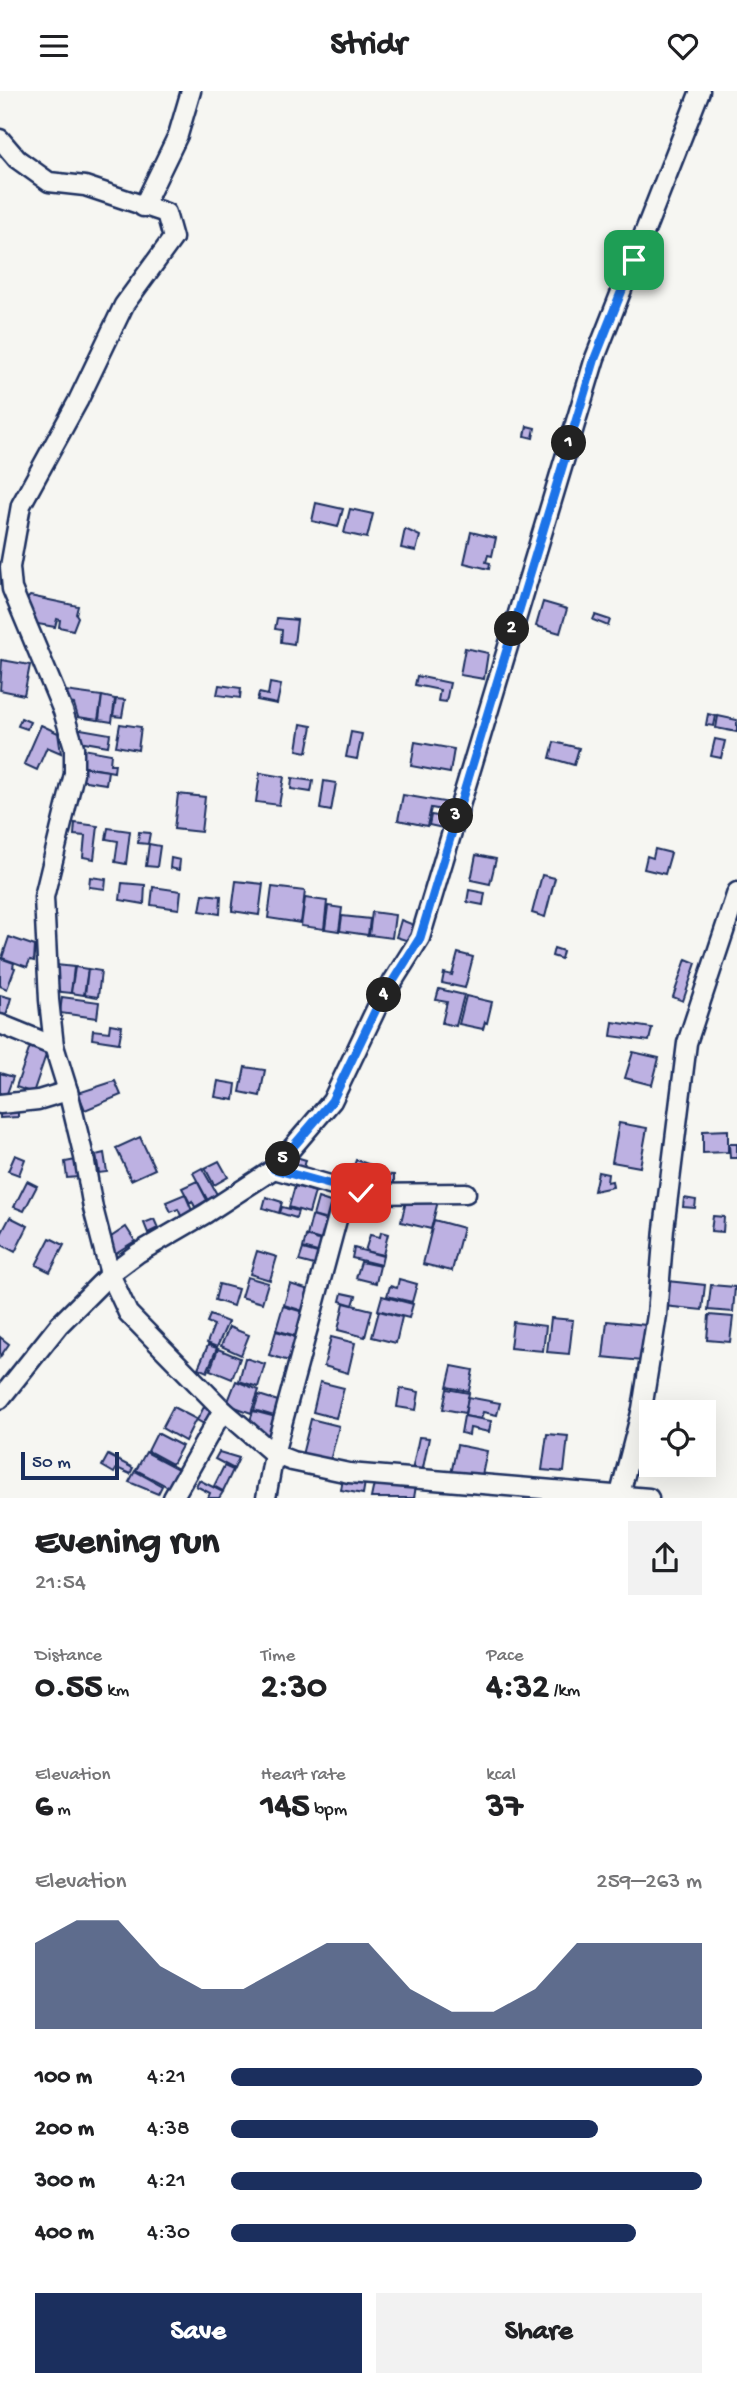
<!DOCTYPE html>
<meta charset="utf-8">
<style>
:root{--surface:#fff;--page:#f2f2f2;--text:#202124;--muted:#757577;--accent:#1b2f5e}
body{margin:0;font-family:"Gochi Hand",sans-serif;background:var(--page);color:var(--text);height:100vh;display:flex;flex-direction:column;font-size:26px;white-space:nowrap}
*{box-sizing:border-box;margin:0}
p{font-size:23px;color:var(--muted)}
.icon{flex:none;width:38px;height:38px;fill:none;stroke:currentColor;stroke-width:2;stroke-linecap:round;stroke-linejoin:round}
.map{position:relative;height:1407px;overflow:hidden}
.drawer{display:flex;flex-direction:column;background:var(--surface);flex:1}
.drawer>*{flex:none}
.fabs{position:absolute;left:639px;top:1309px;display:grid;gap:14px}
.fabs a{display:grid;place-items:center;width:77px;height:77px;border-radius:0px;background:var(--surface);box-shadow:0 7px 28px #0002;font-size:35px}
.scale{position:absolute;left:21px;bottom:18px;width:98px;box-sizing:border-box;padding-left:7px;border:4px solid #1b2f5e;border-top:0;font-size:19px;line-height:24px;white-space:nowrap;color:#1b2f5e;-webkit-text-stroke:5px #f6f6f2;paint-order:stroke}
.pin{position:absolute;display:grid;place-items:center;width:60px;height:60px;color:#fff;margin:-30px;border-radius:14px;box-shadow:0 4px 10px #0006}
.km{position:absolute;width:35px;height:35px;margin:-18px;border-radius:50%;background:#222;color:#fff;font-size:19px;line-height:35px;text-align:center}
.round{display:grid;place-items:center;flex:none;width:74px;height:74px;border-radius:0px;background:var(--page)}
.headline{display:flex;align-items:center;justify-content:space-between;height:119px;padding:0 35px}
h1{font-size:38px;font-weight:700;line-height:52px}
.metrics{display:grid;grid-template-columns:repeat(3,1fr);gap:10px;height:119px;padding:7px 35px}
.metrics div{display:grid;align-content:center}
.metrics b{font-size:35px;font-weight:700}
.metrics small{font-size:19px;font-weight:400}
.metrics p{font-size:19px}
.chart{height:196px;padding:14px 35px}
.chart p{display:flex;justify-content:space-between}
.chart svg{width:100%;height:126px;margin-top:7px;fill:var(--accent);opacity:.7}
.primary-button{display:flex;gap:14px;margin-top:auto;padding:14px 35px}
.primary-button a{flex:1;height:80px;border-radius:0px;background:var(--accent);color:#fff;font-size:28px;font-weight:700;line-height:80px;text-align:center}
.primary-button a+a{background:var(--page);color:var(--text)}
ul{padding:0 35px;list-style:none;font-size:23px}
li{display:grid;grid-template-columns:112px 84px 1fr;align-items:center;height:52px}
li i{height:18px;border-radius:9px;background:var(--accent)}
header{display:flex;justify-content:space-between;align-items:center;height:91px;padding:0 35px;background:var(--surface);font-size:32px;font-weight:700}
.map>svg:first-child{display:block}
.building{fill:#bdb1e2;stroke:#1b2f5e;stroke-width:2}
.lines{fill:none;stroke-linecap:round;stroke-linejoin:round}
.minor-casing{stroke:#1b2f5e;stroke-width:23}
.minor{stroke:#f6f6f2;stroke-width:18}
.route-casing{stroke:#fff;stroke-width:14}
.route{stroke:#1a73e8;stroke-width:9}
</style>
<header><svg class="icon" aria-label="menu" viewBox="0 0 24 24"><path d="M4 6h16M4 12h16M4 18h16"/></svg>Stridr<svg class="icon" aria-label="heart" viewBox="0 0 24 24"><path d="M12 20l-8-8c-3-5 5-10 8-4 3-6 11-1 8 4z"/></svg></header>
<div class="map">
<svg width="737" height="1407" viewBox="0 0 737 1407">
<rect width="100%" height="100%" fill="#f6f6f2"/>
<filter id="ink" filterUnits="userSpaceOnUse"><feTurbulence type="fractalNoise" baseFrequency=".0143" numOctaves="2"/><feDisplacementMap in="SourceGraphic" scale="14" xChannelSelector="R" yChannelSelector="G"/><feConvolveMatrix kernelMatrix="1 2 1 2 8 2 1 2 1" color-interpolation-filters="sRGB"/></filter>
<g filter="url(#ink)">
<g class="building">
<polygon points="527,335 535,337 533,347 525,345"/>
<polygon points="316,412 343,418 338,436 312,430"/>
<polygon points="350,418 373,423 367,447 344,442"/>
<polygon points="405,438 420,445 416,460 401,457"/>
<polygon points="471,441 496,447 492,465 488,464 486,471 490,472 489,478 464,472"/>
<polygon points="30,505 78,515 76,523 78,526 73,539 59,536 60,529 57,528 55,536 32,532 27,508"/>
<polygon points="543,511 567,518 560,542 536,535"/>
<polygon points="595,524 610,529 608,535 593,529"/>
<polygon points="277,527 297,529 294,553 281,551 282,539 275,538"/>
<polygon points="465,557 488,562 484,588 460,584"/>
<polygon points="2,569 30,574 24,604 0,599"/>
<polygon points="417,585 450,592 446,611 438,610 440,599 415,594"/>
<polygon points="270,592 281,594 277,613 257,609 259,602 268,604"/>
<polygon points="219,594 241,597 240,607 217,604"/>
<polygon points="65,600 102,605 98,629 78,626 74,613 68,612"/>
<polygon points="102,605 115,608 112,631 99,629"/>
<polygon points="116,608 125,609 122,626 113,625"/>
<polygon points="708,623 716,625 714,635 706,634"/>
<polygon points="718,625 737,629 737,641 716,637"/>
<polygon points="21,627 30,631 27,638 18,635"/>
<polygon points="120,633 141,636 138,659 116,655"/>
<polygon points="301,633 312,635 307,661 297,659"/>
<polygon points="41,634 58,642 61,662 47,656 37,679 24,673"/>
<polygon points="75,637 110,643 108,655 79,650"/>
<polygon points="351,641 362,643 357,668 346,666"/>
<polygon points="715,648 725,650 721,667 711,665"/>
<polygon points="415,651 454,658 450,682 411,675"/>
<polygon points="554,651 579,657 574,674 550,667"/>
<polygon points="83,658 111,663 110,673 115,673 114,681 80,675"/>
<polygon points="81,676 108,680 106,693 79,689"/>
<polygon points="260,682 284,686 279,714 256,711"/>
<polygon points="292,687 313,690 311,701 291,698"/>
<polygon points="324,690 336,692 331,720 320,718"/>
<polygon points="178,703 205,706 201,741 174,738"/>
<polygon points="403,704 450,712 449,720 431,717 427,735 398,729"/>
<polygon points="431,724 445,726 443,737 429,734"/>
<polygon points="75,732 98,735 94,768 83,766 85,745 74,744"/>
<polygon points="108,737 130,740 126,773 115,771 118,750 106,748"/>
<polygon points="139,741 150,742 148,753 138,752"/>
<polygon points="149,753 160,755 157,776 146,775"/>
<polygon points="655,758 671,762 665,783 644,778 647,765 653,767"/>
<polygon points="476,764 496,768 490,793 471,789"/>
<polygon points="171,767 180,769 179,779 170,777"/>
<polygon points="542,784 555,787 545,826 532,822"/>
<polygon points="90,786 106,788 105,798 89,796"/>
<polygon points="236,790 263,793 259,824 232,820"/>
<polygon points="122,792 145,794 144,813 120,809"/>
<polygon points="153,796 181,800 179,818 151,814"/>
<polygon points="272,796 305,800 301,832 268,827"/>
<polygon points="469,799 485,802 483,814 467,811"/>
<polygon points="203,803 221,805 220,823 200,820"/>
<polygon points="305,807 327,810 324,838 301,835"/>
<polygon points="328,815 342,817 339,840 325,838"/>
<polygon points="372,821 395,824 392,847 369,844"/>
<polygon points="342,825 370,828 368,844 340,840"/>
<polygon points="401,829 414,834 409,850 396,846"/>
<polygon points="9,846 35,855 34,870 30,869 27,876 2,867"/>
<polygon points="554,857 563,860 561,868 552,865"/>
<polygon points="458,862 473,866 465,897 442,892 444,882 452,884"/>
<polygon points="0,867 14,872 13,876 15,877 7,898 0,895"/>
<polygon points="686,868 696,872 683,910 673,906"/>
<polygon points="56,874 74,876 71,902 53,900"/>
<polygon points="75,876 88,878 84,904 71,902"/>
<polygon points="88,878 101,880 98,906 85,904"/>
<polygon points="439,898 464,904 456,935 442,932 447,911 436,909"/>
<polygon points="0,904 11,907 5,928 0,926"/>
<polygon points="466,905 492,911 487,932 485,931 483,938 459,933"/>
<polygon points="62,906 99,911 97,927 60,922"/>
<polygon points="613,931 652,937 649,950 611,945"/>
<polygon points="110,933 122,935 119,952 92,948 93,939 109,941"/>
<polygon points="31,953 48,958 33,1002 16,996"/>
<polygon points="633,961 659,967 652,994 625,987"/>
<polygon points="245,976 265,979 260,1005 240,1001"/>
<polygon points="0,982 13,986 6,1005 0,1003"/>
<polygon points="115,990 121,1004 85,1019 78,1002"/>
<polygon points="218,990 236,993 234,1009 215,1006"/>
<polygon points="18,1016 18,1026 0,1027 0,1017"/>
<polygon points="619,1032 647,1037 640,1076 612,1071"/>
<polygon points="728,1039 728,1061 703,1062 703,1040"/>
<polygon points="140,1046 155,1078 131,1089 116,1057"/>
<polygon points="729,1053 737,1053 737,1067 730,1067"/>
<polygon points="104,1062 107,1081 99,1082 96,1064"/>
<polygon points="15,1064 25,1068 19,1084 8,1080"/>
<polygon points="296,1066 306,1069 304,1077 294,1074"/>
<polygon points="76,1069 78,1086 67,1087 65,1071"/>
<polygon points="356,1069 377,1076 371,1095 349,1088"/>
<polygon points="219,1070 228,1086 214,1094 205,1077"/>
<polygon points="202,1077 218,1105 208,1110 193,1082"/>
<polygon points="337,1078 349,1081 347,1091 334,1088"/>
<polygon points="598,1081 608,1083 607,1091 612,1090 613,1096 594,1100"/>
<polygon points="376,1083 394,1084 394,1095 376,1095"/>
<polygon points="27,1090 37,1095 24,1120 14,1116"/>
<polygon points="197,1090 207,1109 195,1116 192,1110 190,1112 182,1097"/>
<polygon points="295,1095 315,1101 309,1122 289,1116"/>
<polygon points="185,1103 193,1122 182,1127 178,1118 171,1121 166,1111"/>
<polygon points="266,1106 282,1111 279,1122 263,1117"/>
<polygon points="407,1106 439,1106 431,1138 401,1131"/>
<polygon points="318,1107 336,1113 331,1130 313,1125"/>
<polygon points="684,1107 696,1109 695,1117 683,1116"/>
<polygon points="282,1116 298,1120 296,1127 280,1122"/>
<polygon points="312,1125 331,1131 325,1150 307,1145"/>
<polygon points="713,1125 724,1126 723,1141 711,1140"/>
<polygon points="10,1126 28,1135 15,1161 0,1153 0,1145"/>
<polygon points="154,1128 158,1137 148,1142 144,1132"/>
<polygon points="434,1129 463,1137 452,1180 423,1173"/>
<polygon points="126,1136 135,1150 114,1163 111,1146"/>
<polygon points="381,1141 388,1143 383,1164 365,1160 370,1144 380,1146"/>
<polygon points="306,1145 325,1151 321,1162 303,1157"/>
<polygon points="50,1147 64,1154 50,1181 36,1174"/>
<polygon points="354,1157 383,1165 381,1174 352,1167"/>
<polygon points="303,1158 321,1163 318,1175 299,1170"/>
<polygon points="257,1160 277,1166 270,1189 250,1183"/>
<polygon points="361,1171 380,1175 376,1192 356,1187"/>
<polygon points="247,1186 268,1192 262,1212 241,1206"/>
<polygon points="399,1188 417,1193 412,1211 387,1205 390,1195 397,1197"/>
<polygon points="667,1190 705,1194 702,1219 664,1215"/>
<polygon points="219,1193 238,1198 233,1215 215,1209"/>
<polygon points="290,1193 309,1199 303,1220 284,1214"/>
<polygon points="711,1194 735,1196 733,1221 708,1219"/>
<polygon points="342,1202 356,1205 353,1214 340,1210"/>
<polygon points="382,1205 413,1213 409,1227 378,1219"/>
<polygon points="344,1212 372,1219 365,1246 338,1239"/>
<polygon points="283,1215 303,1221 296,1245 276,1239"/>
<polygon points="379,1220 402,1226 396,1252 372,1246"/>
<polygon points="210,1224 228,1231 217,1256 207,1252 214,1234 207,1231"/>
<polygon points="709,1224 733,1226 730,1251 707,1249"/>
<polygon points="551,1227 573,1229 569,1263 547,1261"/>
<polygon points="607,1230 646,1234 642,1270 603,1266"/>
<polygon points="513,1231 546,1235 543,1260 510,1257"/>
<polygon points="229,1236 249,1244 241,1264 221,1255"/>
<polygon points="276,1240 296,1246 289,1270 269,1264"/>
<polygon points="0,1246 9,1253 0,1266"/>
<polygon points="331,1246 355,1252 348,1282 324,1275"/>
<polygon points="208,1254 217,1257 207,1281 198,1277"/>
<polygon points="218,1258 240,1267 232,1288 210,1279"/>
<polygon points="245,1267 265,1273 258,1296 239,1290"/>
<polygon points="452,1275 473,1279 469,1300 447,1296"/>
<polygon points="236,1290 259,1299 251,1322 227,1313"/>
<polygon points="320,1291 344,1297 336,1327 313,1321"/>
<polygon points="400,1297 419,1301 416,1319 397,1316"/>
<polygon points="447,1298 469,1302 465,1322 443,1318"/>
<polygon points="259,1304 278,1310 274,1325 254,1319"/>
<polygon points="468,1306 500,1312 497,1324 483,1321 481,1328 465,1325"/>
<polygon points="205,1314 214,1318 206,1334 197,1329"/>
<polygon points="173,1316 196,1328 185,1350 162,1337"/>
<polygon points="253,1320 276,1326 269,1350 249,1334"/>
<polygon points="464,1325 491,1330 489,1341 470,1337 469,1344 461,1342"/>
<polygon points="311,1328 339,1335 330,1370 302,1364"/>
<polygon points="157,1342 182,1355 172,1373 148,1360"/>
<polygon points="547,1343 568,1345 564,1381 542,1379"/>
<polygon points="419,1346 429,1347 422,1382 412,1380"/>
<polygon points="457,1354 487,1360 481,1389 451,1383"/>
<polygon points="146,1361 180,1379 170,1397 136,1379"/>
<polygon points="219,1361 239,1367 234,1378 215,1368"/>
<polygon points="108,1364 133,1377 130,1383 117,1377 114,1382 102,1375"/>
<polygon points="224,1375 233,1379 223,1400 214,1395"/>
<polygon points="135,1380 162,1395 158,1403 129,1391"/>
<polygon points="343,1387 365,1391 363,1403 341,1399"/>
<polygon points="375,1388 416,1395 414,1407 371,1407"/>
<polygon points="199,1389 223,1401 219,1407 208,1407 210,1402 196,1395"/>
</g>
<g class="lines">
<defs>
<g id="minor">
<polyline points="0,48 17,68 49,91 85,95 166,122 173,147 124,214 78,310 21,414 10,476 12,498 63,620 74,656 74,683 44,806 49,909 54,955 68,1000 84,1066 93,1117 110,1183 128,1222 223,1319 274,1363 292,1370 349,1382 649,1407"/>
<polyline points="143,116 178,44 191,0"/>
<polyline points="0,933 54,955"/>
<polyline points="0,1013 38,1009 68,1000"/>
<polyline points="274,1078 361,1103 466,1102"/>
<polyline points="0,1308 59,1234 110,1183 138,1162 205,1123 274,1078 332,1010 378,914 420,847 595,267 700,0"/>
<polyline points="173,1407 223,1319"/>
<polyline points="266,1407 274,1363 345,1099"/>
<polyline points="619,1407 642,1318 657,1224 664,1138 687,952 737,801"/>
</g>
</defs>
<use href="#minor" class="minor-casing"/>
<use href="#minor" class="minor"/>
</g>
</g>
<g class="lines" filter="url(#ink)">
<defs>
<polyline id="route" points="361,1102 274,1078 332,1010 378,914 420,847 595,267 634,169"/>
</defs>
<use href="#route" class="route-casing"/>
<use href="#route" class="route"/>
</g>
</svg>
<div class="fabs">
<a><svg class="icon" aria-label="locate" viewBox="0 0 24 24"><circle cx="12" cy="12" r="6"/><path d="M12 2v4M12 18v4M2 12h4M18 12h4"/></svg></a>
</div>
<div class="scale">50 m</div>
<div class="pin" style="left:634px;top:169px;background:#1e9e55"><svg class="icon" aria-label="arrive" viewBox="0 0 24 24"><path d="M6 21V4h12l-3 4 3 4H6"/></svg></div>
<div class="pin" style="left:361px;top:1102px;background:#d93025"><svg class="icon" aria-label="check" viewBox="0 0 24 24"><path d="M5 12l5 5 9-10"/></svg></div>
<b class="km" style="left:569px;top:352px">1</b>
<b class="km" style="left:512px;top:538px">2</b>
<b class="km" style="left:456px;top:725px">3</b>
<b class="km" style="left:384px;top:904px">4</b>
<b class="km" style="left:283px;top:1068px">5</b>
</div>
<section class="drawer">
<div class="headline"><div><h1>Evening run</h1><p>21:54</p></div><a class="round"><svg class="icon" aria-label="share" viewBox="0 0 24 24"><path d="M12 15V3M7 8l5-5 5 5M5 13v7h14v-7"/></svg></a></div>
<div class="metrics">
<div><p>Distance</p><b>0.55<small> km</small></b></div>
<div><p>Time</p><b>2:30</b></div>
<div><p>Pace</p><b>4:32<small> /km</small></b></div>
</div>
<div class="metrics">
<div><p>Elevation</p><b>6<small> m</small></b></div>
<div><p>Heart rate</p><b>145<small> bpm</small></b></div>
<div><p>kcal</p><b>37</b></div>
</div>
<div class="chart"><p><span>Elevation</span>259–263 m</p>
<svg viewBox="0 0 160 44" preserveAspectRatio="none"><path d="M0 44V14L10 6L20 6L30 22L40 30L50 30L60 22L70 14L80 14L90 30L100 38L110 38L120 30L130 14L140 14L150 14L160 14V44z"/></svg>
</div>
<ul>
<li><b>100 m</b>4:21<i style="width:100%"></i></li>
<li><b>200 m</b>4:38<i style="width:78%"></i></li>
<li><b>300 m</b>4:21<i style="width:100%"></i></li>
<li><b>400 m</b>4:30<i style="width:86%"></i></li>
</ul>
<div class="primary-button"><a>Save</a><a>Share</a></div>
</section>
